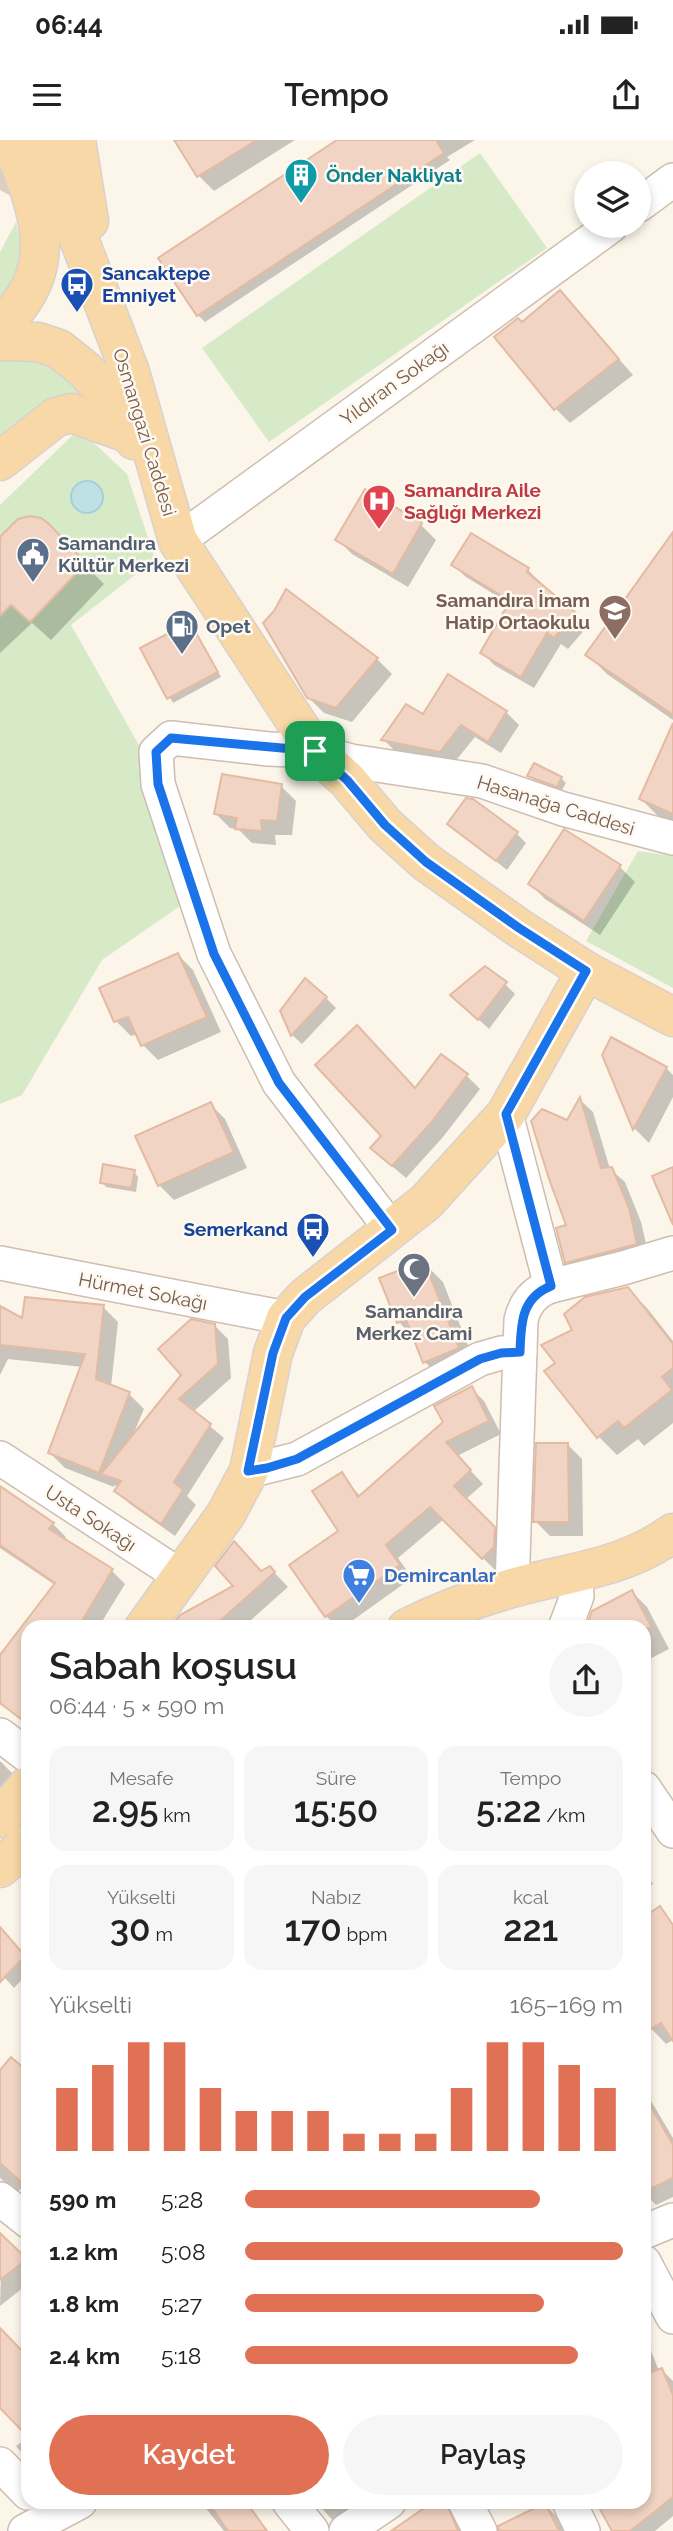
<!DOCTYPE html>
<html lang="tr">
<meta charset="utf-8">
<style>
:root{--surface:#fff;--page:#f6f6f6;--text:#222;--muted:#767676;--accent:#e17154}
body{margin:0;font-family:Raleway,sans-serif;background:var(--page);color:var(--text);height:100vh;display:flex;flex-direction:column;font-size:26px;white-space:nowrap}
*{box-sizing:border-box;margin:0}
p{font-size:23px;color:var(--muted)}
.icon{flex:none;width:38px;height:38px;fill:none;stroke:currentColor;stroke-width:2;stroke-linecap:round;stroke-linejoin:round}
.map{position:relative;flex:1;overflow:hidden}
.panel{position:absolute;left:21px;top:1480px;width:630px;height:889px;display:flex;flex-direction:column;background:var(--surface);border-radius:21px;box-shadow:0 4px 10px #0003}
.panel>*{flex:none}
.fabs{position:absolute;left:574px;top:21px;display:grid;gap:14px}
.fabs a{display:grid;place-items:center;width:77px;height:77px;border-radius:50%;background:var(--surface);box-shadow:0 4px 10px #0003;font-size:35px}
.pin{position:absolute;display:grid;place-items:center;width:60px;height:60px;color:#fff;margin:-30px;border-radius:14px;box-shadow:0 4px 10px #0006}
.round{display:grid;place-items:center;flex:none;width:74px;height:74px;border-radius:37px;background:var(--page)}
.headline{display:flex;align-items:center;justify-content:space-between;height:119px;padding:0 28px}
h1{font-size:38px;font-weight:600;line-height:52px}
.figures{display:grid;grid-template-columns:repeat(3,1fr);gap:10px;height:119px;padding:7px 28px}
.figures div{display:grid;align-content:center;border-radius:18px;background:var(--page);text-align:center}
.figures b{font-size:35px;font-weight:600}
.figures small{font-size:19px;font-weight:400}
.figures p{font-size:19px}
.chart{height:196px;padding:14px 28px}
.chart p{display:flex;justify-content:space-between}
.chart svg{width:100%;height:126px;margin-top:7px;stroke:var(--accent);stroke-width:6}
.primary-button{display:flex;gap:14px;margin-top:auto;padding:14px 28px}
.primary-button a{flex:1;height:80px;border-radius:42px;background:var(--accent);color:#fff;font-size:28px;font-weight:600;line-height:80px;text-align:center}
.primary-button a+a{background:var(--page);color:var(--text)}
ul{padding:0 28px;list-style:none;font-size:23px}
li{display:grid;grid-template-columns:112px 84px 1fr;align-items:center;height:52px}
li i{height:18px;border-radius:9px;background:var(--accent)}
.status{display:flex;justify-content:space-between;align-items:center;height:49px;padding:0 35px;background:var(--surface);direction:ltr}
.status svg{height:19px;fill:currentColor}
header{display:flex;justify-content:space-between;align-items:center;height:91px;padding:0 28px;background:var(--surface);font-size:32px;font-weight:600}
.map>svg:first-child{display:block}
.green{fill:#d6eac8}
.water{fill:#bfe1e6;stroke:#a5d0d7;stroke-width:2}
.shadow{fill:#0003}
.building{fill:#f1d4c3;stroke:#e3bba3;stroke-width:2}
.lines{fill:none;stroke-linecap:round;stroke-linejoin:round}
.major-tunnel{stroke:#dbcfc3;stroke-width:38;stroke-dasharray:38 19;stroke-linecap:butt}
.minor-casing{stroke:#cebdb0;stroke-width:36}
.major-casing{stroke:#d9d1cd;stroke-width:41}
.minor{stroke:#fff;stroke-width:33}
.major{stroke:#f8d8a6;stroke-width:38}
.route-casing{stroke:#fff;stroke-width:14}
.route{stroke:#1a73e8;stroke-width:9}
.labels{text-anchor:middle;stroke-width:5;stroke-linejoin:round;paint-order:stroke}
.culture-label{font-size:19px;font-weight:bold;fill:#0d838f;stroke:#fef9f1;text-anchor:start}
.transit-label{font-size:19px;font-weight:bold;fill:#164399;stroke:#fef9f1;text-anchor:start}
.street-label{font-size:19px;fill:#775c4e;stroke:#fef9f1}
.health-label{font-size:19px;font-weight:bold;fill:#be3a42;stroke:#fef9f1;text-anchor:start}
.service-label{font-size:19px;font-weight:bold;fill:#4e5e75;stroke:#fef9f1;text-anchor:start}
.education-label{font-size:19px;font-weight:bold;fill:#785e54;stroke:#fef9f1;text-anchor:end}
.worship-label{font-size:19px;font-weight:bold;fill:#5b616d;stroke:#fef9f1}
.shop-label{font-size:19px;font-weight:bold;fill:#366cbe;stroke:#fef9f1;text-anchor:start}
</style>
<div class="status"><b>06:44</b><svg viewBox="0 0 49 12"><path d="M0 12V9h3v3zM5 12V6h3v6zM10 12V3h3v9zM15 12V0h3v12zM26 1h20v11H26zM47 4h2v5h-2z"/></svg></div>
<header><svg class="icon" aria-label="menu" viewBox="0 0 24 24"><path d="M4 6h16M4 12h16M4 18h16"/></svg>Tempo<svg class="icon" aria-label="share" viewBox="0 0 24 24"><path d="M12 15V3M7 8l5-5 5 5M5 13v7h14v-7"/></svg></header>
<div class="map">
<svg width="673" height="2391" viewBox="0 0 673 2391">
<rect width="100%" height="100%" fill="#fcf5ea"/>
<g class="green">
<polygon points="480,13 547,108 269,302 202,208"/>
<path d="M16,82C25,123 27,128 0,161V112Z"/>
<polygon points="0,215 40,217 91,257 55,256 0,307"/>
<polygon points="79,289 127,334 155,419 71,485 162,646 183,764 102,820 22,955 0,964 0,365"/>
<polygon points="638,711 673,716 673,848 586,801"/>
</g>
<circle class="water" cx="87" cy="357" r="16"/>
<g class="shadow">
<polygon points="176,0 295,0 214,51 199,36"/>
<polygon points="340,0 475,0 447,17 450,20 205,182 198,175"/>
<polygon points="560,152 633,235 570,283 555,268 522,184"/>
<polygon points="365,352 421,385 436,400 408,447 352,414 337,399"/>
<polygon points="40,380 104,444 51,500 32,483 0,513 0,399"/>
<polygon points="673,399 673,580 607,534 588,515"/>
<polygon points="453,425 528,430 540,442 539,445 587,487 568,509 561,504 534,548 494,525 482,512 510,464 466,437"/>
<polygon points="190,484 221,537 173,563 143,509"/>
<polygon points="377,519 392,534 352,582 324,573 308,557"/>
<polygon points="506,572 519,585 501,613 475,597 453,624 396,612 384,600 423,577"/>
<polygon points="673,587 673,684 660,678 641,659"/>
<polygon points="529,636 561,638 566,643 562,650 534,640"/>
<polygon points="281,646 296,661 292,695 275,695 276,705 252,703 238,689 230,688 215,673"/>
<polygon points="449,684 516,693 526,703 507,730"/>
<polygon points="565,692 620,727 635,742 600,795 545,759 530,744"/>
<polygon points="178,815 193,830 221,892 158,920 143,905 138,894 131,896 116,881"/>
<polygon points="505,844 515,854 489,889 463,865"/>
<polygon points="326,858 336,868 302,904 292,895"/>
<polygon points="604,915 666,928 673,935 673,957 649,1003 635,989"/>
<polygon points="467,936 480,949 443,997 406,1038 386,1021 416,950"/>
<polygon points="580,960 593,972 610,1029 625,1042 641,1082 649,1117 580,1135 566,1122 568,983"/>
<polygon points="210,964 225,979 247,1028 174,1060 159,1045"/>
<polygon points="134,1032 138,1037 136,1052 106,1047 102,1042"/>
<polygon points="424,1123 443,1142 477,1228 444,1241 425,1222 415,1199 399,1182"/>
<polygon points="627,1149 647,1168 673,1201 673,1283 644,1306 638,1299 617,1315 598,1296 558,1223 574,1191"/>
<polygon points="103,1167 118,1182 111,1247 129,1254 144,1269 133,1295 184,1235 214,1185 228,1199 231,1238 193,1272 224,1298 187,1356 196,1365 175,1396 130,1364 116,1351 119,1348 115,1345 114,1347 65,1328 50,1313 83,1227 8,1219 0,1235 0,1168 24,1181"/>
<polygon points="471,1248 484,1261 501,1294 457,1316 483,1344 465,1360 507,1402 496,1431 444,1379 398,1418 412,1438 342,1488 338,1488 326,1476 292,1425 341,1391 341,1334 361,1357 445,1283"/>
<polygon points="567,1304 582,1319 583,1396 550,1396 535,1381"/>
<polygon points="0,1348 53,1384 66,1397 63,1400 112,1431 125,1444 98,1488 28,1488 28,1585 0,1564 0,1515 1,1516 55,1445 0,1408"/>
<polygon points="270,1428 288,1447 242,1488 173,1488 236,1447"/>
<polygon points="632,1452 647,1467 669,1509 644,1522 644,1488"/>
<polygon points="270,1480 278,1488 257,1488"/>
<polygon points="0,1621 18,1639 0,1663"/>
<polygon points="644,1731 653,1744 644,1750"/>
<polygon points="0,1788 28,1821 28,1833 14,1848 5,1838 0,1844"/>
<polygon points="673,1830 673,1900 666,1904 644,1881 644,1856"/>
<polygon points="0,1932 28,1935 28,2048 25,2044 17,2053 0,2038"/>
<polygon points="644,1949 673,1998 673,2057 656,2065 644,2053"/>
<polygon points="2,2097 28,2122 28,2144 0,2166"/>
<polygon points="644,2193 659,2231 662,2230 673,2241 673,2376 655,2391 614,2391 644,2362"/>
<polygon points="28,2298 28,2320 16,2306"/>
<polygon points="201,2362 245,2364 268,2391 224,2391"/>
<polygon points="316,2362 373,2362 337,2385"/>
<polygon points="437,2362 454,2362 463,2391 394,2391"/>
<polygon points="545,2365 558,2378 564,2391 501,2391"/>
</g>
<g class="building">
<polygon points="174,0 257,0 197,37"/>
<polygon points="337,0 436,0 444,13 197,176 158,118"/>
<polygon points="560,150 619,219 554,270 494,197 518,178 522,182"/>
<polygon points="365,349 422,383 393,434 335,400"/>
<polygon points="30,376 41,378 49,384 86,423 30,482 11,465 0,476 0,397 18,379"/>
<polygon points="673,392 673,575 585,515"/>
<polygon points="471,393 529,428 527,432 576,473 554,498 547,493 521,537 480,513 510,461 451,425"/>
<polygon points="286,449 378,518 336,568 307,558 263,483 274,471"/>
<polygon points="190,482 218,532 167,559 140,508"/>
<polygon points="448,534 507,571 488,602 461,585 440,612 381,600 406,564 423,574"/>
<polygon points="673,583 673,674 639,659"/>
<polygon points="534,623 562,637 557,647 527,636"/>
<polygon points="222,634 282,644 277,681 261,680 262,691 235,689 237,678 214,674"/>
<polygon points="466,658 473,659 518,692 496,721 447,684"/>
<polygon points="564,689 621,725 584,781 528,744"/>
<polygon points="178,813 207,877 141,906 128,877 114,882 99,848"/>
<polygon points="485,826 507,842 478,880 450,855"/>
<polygon points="305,838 327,857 291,896 280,871"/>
<polygon points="357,885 415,948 441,914 468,934 430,984 392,1026 370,1008 381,996 315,925"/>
<polygon points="611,897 667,927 633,990 602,915"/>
<polygon points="580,957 601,1028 612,1027 629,1068 637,1104 565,1123 556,1088 566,1085 549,1039 531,981 542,969 567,980"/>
<polygon points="211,962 234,1012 158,1046 135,996"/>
<polygon points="103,1024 135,1030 131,1048 100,1043"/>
<polygon points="673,1027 673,1085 652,1036"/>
<polygon points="424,1121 459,1208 423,1223 406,1180 397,1183 379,1138"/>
<polygon points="628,1147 673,1204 673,1228 662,1237 672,1250 624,1288 618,1281 597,1298 544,1231 555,1223 541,1205 572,1190 564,1174 585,1157"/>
<polygon points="25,1157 104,1165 96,1239 130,1252 99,1333 48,1313 85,1214 0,1205 0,1166 22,1178"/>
<polygon points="191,1179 215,1184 218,1224 179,1259 211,1284 174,1342 183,1350 161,1384 114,1351 121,1341 101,1334 181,1235 158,1209"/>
<polygon points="472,1246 489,1281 446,1302 471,1330 454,1346 495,1387 494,1407 482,1419 430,1367 386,1405 400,1425 325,1477 289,1425 338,1391 312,1351 342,1332 358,1357 443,1282 434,1266"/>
<polygon points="536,1303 568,1303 569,1382 533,1382"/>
<polygon points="0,1346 54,1383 49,1389 113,1429 78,1488 28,1488 28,1562 21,1579 0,1563 0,1515 55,1443 0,1405"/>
<polygon points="234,1401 261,1431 270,1426 275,1432 212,1488 171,1488 180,1475 233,1446 215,1426"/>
<polygon points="632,1450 652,1488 586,1488 592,1471"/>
<polygon points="660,1766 673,1785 673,1901 661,1883 644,1893 644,1777"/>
<polygon points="0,1787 25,1816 0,1842"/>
<polygon points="11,1917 28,1932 28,2048 0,2023 0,1930"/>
<polygon points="644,1955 673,2005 673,2038 644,2052"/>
<polygon points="0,2093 27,2119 0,2140"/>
<polygon points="0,2188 28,2217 28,2297 0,2268"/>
<polygon points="662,2228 673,2255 673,2357 630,2391 612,2391 596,2362 644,2362 644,2235"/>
<polygon points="208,2362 246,2362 267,2391 228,2391"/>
<polygon points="433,2362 446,2362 458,2391 391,2391"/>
<polygon points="545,2363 559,2391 499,2391 498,2386"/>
</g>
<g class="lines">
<polyline class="major-tunnel" points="0,50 28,0"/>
<defs>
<g id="minor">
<polyline points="639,65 673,40"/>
<polyline points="178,401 611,86"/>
<polyline points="506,974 551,1146 623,1128 673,1113"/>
<polyline points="392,1090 279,943 214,814 158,644 156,612 171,598 269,609 315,611 351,621 482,641 563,669 673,698"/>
<polyline points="0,1123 286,1178"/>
<polyline points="0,1318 182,1437"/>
<polyline points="249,1331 297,1319 480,1219 501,1213 520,1212"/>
<path d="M512,1448L521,1180C525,1163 534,1152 551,1146"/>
<polyline points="565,1488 577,1456 575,1433"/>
<polyline points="0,1595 28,1616"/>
<polyline points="644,1648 673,1691"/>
<polyline points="0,2059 28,2081"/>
<polyline points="644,2092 673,2080"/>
<polyline points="644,2122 673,2177"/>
<polyline points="0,2324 28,2353"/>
<polyline points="289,2362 312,2391"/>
<polyline points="465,2362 480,2391"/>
<polyline points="569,2362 583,2391"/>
<polyline points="25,2391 80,2362"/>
<polyline points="346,2391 389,2362"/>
</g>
<g id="major">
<polyline points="41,0 130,232 178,401 315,611 347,640 385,685 426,722 519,788 586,831 673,877"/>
<polyline points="76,0 89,81"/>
<path d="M0,186C65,127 37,69 11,0"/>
<polyline points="0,201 38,202 59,209 84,229 108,254 134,300"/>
<polyline points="0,321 56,277 72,273 130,294"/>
<polyline points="144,1488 226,1374 249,1331 273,1213 286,1178 305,1157 426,1062 506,974 586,831"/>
<path d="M407,1488C441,1471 476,1458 512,1448C569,1432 623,1429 673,1393"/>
<polyline points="0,1678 28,1646"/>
<polyline points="0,1728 28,1703"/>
</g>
</defs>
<use href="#minor" class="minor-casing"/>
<use href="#major" class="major-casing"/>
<use href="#minor" class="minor"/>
<use href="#major" class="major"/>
</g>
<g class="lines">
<defs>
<path id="route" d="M171,598L315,611L347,640L385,685L426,722L519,788L586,831L506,974L551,1146C521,1158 521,1184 520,1212L501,1213L480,1219L297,1319L267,1328L248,1331L273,1213L286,1178L305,1157L392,1090L279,943L214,814L158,644L156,612Z"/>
</defs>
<use href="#route" class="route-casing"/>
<use href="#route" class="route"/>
</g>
<defs>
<symbol id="building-pin" viewBox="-11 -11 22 30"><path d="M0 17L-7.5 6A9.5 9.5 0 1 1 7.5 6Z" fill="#0f9aa8" stroke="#fef9f1"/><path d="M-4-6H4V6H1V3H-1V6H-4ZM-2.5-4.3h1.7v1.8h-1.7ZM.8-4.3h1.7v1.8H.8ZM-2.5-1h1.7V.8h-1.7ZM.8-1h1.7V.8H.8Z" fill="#fff"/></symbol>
<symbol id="bus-pin" viewBox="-11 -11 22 30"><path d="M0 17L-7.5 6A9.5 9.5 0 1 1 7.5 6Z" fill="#1a4fb4" stroke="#fef9f1"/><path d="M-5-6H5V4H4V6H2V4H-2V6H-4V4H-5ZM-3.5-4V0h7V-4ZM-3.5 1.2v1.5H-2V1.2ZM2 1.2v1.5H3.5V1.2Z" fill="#fff"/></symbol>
<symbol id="hospital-pin" viewBox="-11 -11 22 30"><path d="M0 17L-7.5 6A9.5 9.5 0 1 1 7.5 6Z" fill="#e0444e" stroke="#fef9f1"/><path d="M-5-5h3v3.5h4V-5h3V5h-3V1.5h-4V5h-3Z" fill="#fff"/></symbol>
<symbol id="civic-pin" viewBox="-11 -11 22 30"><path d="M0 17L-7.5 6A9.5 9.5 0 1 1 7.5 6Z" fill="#5c6f8a" stroke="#fef9f1"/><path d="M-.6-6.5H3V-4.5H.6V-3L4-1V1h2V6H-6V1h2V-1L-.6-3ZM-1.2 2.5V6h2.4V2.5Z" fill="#fff"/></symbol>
<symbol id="school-pin" viewBox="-11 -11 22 30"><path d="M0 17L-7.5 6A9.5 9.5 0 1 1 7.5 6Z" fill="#8d6e63" stroke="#fef9f1"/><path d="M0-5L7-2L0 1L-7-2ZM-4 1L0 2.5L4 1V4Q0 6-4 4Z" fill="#fff"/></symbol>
<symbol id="fuel-pin" viewBox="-11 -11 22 30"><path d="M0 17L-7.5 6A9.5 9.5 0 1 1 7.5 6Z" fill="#5c6f8a" stroke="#fef9f1"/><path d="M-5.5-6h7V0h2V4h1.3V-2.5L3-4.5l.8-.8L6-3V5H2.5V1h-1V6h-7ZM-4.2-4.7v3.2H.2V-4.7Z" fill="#fff"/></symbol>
<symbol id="mosque-pin" viewBox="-11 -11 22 30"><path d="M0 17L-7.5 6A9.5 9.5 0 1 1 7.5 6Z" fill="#6b7280" stroke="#fef9f1"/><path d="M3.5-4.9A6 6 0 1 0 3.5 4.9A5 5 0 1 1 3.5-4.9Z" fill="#fff"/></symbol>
<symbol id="supermarket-pin" viewBox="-11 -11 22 30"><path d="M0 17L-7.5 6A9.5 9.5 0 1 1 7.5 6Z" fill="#3f7fe0" stroke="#fef9f1"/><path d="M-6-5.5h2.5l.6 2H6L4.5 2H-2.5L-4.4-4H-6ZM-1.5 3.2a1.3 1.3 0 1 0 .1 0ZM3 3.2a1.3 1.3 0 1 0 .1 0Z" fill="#fff"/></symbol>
</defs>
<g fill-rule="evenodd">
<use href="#building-pin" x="282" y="16" width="38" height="52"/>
<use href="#bus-pin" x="58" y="125" width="38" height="52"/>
<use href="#hospital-pin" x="360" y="342" width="38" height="52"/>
<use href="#civic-pin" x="14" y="395" width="38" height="52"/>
<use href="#school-pin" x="596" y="452" width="38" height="52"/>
<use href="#fuel-pin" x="163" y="467" width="38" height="52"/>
<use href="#bus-pin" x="294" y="1070" width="38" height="52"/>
<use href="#mosque-pin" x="395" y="1110" width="38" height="52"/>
<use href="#supermarket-pin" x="340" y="1416" width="38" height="52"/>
</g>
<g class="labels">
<g class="culture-label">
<text x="326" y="42">Önder Nakliyat</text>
</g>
<g class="transit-label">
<text x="102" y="140">Sancaktepe<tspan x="102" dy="22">Emniyet</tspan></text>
<text x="288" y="1096" text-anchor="end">Semerkand</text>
</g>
<g class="street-label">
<text transform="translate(394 243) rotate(-36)" y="7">Yıldıran Sokağı</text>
<text transform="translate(145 292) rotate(73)" y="7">Osmangazi Caddesi</text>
<text transform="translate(556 665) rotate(17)" y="7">Hasanağa Caddesi</text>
<text transform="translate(143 1151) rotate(11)" y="7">Hürmet Sokağı</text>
<text transform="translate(91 1378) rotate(33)" y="7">Usta Sokağı</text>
</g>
<g class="health-label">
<text x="404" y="357">Samandıra Aile<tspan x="404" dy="22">Sağlığı Merkezi</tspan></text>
</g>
<g class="service-label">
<text x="58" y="410">Samandıra<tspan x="58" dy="22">Kültür Merkezi</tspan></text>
<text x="206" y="493">Opet</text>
</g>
<g class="education-label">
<text x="590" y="467">Samandıra İmam<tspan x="590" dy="22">Hatip Ortaokulu</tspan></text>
</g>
<g class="worship-label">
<text x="414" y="1178">Samandıra<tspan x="414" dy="22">Merkez Cami</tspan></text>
</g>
<g class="shop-label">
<text x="384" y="1442">Demircanlar</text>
</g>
</g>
</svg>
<div class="fabs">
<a><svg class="icon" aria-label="layers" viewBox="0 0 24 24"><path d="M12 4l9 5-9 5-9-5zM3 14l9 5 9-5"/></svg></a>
</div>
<div class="pin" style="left:315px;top:611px;background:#1e9e55"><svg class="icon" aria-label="arrive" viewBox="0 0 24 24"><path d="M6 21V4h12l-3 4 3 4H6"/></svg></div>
<section class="panel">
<div class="headline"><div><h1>Sabah koşusu</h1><p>06:44 · 5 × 590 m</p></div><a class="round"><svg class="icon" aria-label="share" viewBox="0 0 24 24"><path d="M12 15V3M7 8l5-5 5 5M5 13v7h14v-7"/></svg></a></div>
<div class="figures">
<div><p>Mesafe</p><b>2.95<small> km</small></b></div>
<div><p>Süre</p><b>15:50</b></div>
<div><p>Tempo</p><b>5:22<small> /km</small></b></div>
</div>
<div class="figures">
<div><p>Yükselti</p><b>30<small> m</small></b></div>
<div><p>Nabız</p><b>170<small> bpm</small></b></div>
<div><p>kcal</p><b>221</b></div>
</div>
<div class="chart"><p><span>Yükselti</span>165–169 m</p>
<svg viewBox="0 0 160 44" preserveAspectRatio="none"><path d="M5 44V22M15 44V14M25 44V6M35 44V6M45 44V22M55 44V30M65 44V30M75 44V30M85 44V38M95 44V38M105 44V38M115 44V22M125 44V6M135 44V6M145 44V14M155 44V22"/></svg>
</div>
<ul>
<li><b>590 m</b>5:28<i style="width:78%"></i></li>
<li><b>1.2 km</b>5:08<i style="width:100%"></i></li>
<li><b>1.8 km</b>5:27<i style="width:79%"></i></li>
<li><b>2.4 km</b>5:18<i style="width:88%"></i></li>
</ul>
<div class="primary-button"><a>Kaydet</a><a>Paylaş</a></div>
</section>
</div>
